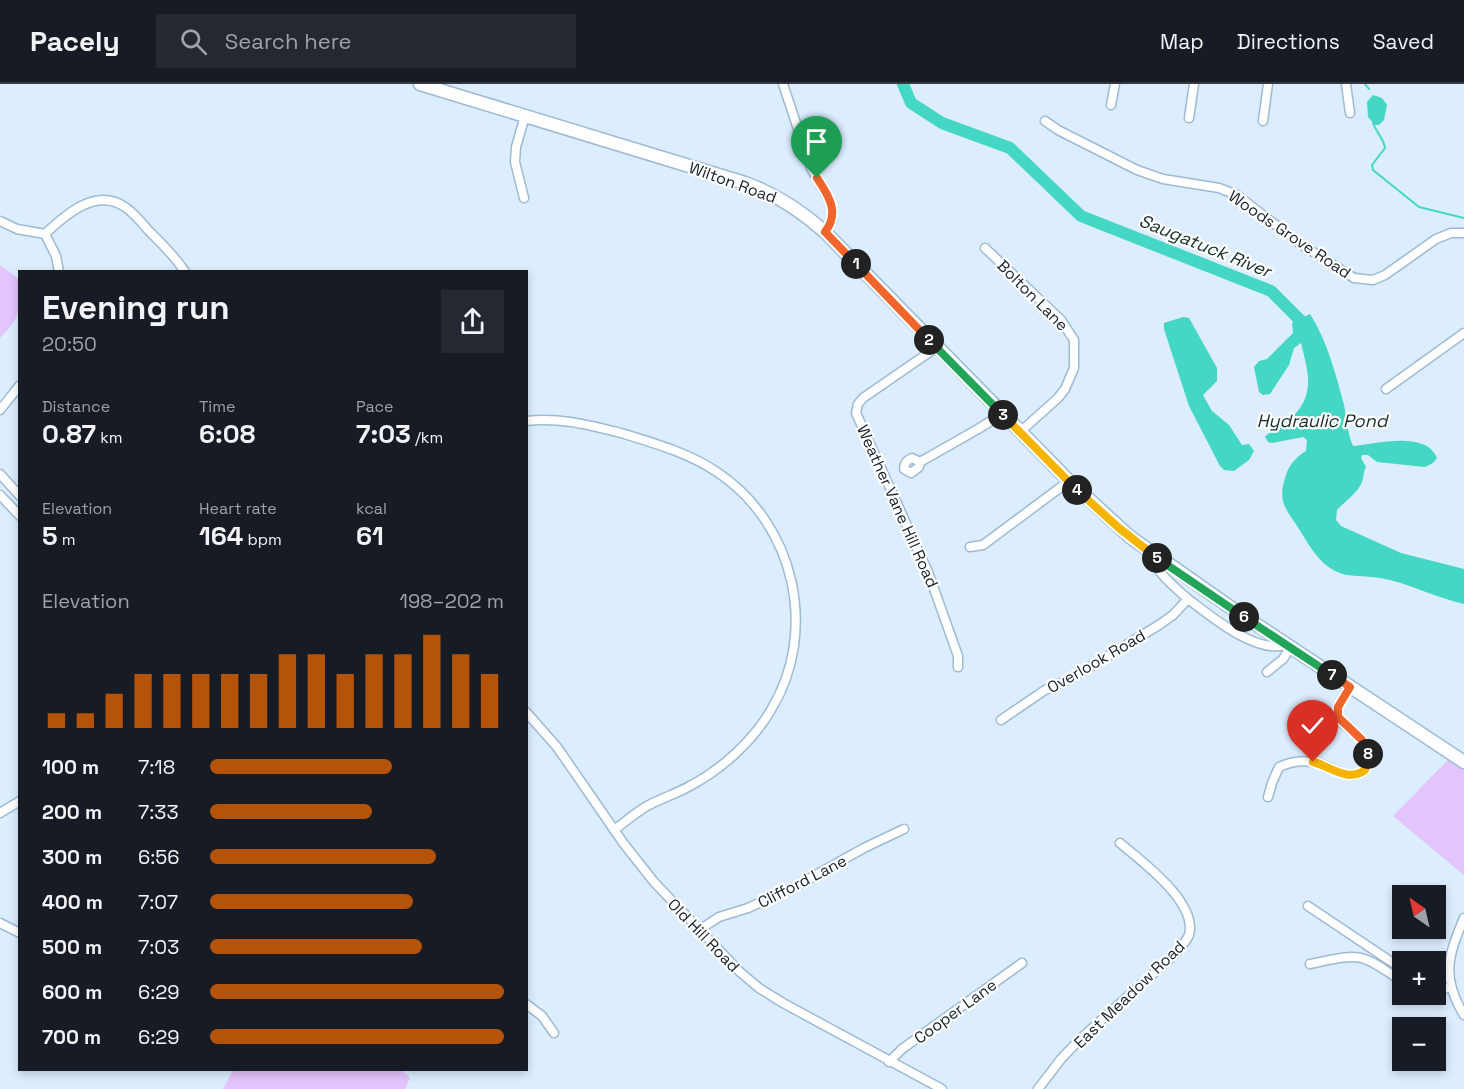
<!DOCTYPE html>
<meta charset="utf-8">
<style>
:root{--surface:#171b24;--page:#242831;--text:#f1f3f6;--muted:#9ea1a6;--line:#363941;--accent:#b45309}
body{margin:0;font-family:"Space Grotesk",sans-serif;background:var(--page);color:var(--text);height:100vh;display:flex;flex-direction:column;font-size:22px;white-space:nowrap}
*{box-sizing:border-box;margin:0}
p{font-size:20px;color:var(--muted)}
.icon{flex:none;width:33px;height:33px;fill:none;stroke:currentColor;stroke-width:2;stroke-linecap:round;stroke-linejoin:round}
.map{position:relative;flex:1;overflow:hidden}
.sheet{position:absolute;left:18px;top:186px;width:510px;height:801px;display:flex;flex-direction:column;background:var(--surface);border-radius:0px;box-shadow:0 3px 9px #0003}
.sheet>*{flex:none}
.needle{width:39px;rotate:326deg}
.buttons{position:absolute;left:1392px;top:801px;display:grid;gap:12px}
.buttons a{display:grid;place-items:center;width:54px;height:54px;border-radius:0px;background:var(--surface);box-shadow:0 3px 9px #0003;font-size:30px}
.pin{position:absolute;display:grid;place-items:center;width:51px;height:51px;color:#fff;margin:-62px -26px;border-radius:50% 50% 50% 0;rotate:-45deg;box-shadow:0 0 6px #0007}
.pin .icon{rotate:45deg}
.km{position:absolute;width:30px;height:30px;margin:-15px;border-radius:50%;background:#222;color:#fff;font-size:16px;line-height:30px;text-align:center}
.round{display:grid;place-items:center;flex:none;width:63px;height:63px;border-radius:0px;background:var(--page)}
.summary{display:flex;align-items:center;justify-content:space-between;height:102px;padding:0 24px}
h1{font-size:33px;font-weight:700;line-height:45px}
.figures{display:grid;grid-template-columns:repeat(3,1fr);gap:9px;height:102px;padding:6px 24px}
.figures div{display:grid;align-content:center}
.figures b{font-size:26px;font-weight:700}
.figures small{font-size:16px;font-weight:400}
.figures p{font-size:16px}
.chart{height:168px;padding:12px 24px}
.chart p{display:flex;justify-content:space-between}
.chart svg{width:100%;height:108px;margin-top:6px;stroke:var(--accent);stroke-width:6}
ul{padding:0 24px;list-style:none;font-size:20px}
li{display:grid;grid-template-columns:96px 72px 1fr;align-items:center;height:45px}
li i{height:15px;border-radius:8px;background:var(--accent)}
header{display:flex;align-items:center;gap:36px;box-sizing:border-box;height:84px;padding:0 30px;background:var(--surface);border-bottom:2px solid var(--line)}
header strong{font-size:28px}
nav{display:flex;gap:33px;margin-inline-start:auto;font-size:21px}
.search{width:420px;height:54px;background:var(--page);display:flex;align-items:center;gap:15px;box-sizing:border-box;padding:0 21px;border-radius:0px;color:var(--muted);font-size:22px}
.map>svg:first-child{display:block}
.green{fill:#e3c4fc}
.water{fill:#43d7c4}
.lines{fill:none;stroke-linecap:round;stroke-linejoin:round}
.stream{stroke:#43d7c4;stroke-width:2}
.river{stroke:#43d7c4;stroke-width:12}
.minor-casing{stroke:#9dbad5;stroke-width:11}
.secondary-casing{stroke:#9dbad5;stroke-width:15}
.minor{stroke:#fff;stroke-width:8}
.secondary{stroke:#fff;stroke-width:12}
.split-1-casing{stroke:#fff;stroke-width:12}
.split-2-casing{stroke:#fff;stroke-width:12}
.split-3-casing{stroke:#fff;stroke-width:12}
.split-4-casing{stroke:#fff;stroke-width:12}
.split-5-casing{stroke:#fff;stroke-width:12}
.split-6-casing{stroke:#fff;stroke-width:12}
.split-7-casing{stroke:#fff;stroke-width:12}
.split-8-casing{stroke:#fff;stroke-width:12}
.split-9-casing{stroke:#fff;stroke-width:12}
.split-1{stroke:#f0652b;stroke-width:8}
.split-2{stroke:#f0652b;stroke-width:8}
.split-3{stroke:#22a559;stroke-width:8}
.split-4{stroke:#f5b400;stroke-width:8}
.split-5{stroke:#f5b400;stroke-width:8}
.split-6{stroke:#22a559;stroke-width:8}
.split-7{stroke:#22a559;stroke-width:8}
.split-8{stroke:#f0652b;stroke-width:8}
.split-9{stroke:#f5b400;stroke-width:8}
.labels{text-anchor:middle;stroke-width:4.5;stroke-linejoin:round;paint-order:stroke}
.street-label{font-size:16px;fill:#15202a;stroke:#fff}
.water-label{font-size:18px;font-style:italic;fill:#162e2a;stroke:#fff}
</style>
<header>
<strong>Pacely</strong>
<div class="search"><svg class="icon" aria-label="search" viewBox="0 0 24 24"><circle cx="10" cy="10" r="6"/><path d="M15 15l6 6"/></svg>Search here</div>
<nav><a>Map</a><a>Directions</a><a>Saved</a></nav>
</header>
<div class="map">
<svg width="1464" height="1005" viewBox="0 0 1464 1005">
<rect width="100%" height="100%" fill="#dbedfe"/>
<g class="green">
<path d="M0,181L20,196C20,224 21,234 0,254Z"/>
<polygon points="1448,676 1464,686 1464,791 1393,732"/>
<polygon points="233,986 401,986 410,994 405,1005 223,1005"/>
</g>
<g class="water">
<polygon points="1373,11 1382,14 1387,21 1384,36 1379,41 1375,41 1368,33 1367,18"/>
<path d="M1310,230C1327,256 1336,291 1344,321C1347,335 1347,348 1353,362C1375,360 1426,346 1437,374L1433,379L1425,383L1377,378L1368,371H1362L1361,374L1366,383C1363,388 1364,393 1362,398C1357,410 1345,417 1337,426L1336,436L1341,442L1401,469L1464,485V520C1436,514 1409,499 1380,494C1365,491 1349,494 1335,487C1318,478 1309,461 1299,445C1285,423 1277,418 1286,391C1289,381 1297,372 1306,367L1307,356L1303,353L1272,359L1268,358L1265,353C1271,346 1281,343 1288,337C1316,313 1309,291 1301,259L1294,264L1289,281L1270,310L1263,311L1259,308L1254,283L1259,277L1267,275L1293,249L1292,239Z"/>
<polygon points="1183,233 1189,234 1217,284 1217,297 1203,311 1204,313 1212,327 1229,341 1242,361 1249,360 1254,367 1249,376 1234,387 1224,386 1220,382 1189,322 1164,245 1164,239"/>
</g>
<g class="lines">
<g class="stream">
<polyline points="1365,0 1369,5"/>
<path d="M1373,39C1376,48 1384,55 1385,64L1372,81L1373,86L1419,123L1464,134"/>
</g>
<polyline class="river" points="903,0 911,19 942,39 1010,64 1081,132 1271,207 1309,245"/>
<defs>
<g id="minor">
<polyline points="783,0 811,84 831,119 832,137 825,148"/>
<polyline points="1346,0 1350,29"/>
<polyline points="1111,21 1115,0"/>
<polyline points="1189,34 1194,0"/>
<polyline points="1045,37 1058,46 1137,86 1163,95 1219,104 1237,111 1299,159 1354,194 1373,196 1385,191 1436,155 1451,149 1464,149"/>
<polyline points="1263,37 1268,0"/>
<polyline points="524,114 515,78 516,63 525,32"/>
<path d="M0,137L17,145L45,150C65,131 96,103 125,123C134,129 141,138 148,146C161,159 175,172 185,188"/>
<polyline points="45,150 56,172 59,188"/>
<polyline points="985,164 1061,236 1074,256 1074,284 1065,305 1058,314 1020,348"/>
<polyline points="937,263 863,314 858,320 856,329 928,488 958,572 958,583"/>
<polyline points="1386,305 1464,249"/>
<polyline points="0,326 20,301"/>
<path d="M526,337C560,333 589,341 621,349C654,359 689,369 717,388C795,440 819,547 771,626C752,658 721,686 688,703C675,710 660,715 647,722C635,729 625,738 614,746"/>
<path d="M920,378L912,374C907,376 904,379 904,385L911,389L919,383L920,378L978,345L1002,330"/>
<polyline points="0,390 20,412"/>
<polyline points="0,411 20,432"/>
<polyline points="970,463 983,461 1069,397"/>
<path d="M1188,515C1211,532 1255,570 1286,561"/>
<polyline points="1267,588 1283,575 1290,564"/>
<polyline points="526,628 557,663 624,760 654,798 740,888 759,904 783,919 942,1005"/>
<path d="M1001,636L1045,606L1070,595L1159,541L1173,531L1188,515C1172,501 1156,488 1148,467"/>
<path d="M1268,713L1272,699L1279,683C1292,677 1306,675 1321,680C1336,685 1349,698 1365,686C1383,651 1337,648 1337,628C1337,620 1346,610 1350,603"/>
<polyline points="0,729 20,717"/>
<polyline points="1308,822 1402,885"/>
<path d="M1464,834C1448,872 1441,893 1464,931"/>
<polyline points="0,839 20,849"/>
<polyline points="699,846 719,833 748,824 794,803 864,764 904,745"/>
<path d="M1310,880C1362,869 1358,868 1402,897"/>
<polyline points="1436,905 1451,904"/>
<polyline points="526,920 542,932 554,949"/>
<polyline points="889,978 902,965 1022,879"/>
<path d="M1038,1005L1061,975L1079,956L1175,870C1180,864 1186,858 1189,851C1198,818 1141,777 1120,759"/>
</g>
<path id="secondary" d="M420,0L745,99C776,110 800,126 825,148L1069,397L1130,453L1230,523L1464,678"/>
</defs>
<use href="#minor" class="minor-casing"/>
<use href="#secondary" class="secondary-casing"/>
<use href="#minor" class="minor"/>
<use href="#secondary" class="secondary"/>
</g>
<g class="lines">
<defs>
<path id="split-1" d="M817,94C829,112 840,129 825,148L856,180"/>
<polyline id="split-2" points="856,180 929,256"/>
<polyline id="split-3" points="929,256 1003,331"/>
<polyline id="split-4" points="1003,331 1077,406"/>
<polyline id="split-5" points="1077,406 1119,444 1157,474"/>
<polyline id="split-6" points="1157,474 1244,533"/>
<polyline id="split-7" points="1244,533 1332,591"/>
<polyline id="split-8" points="1332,591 1350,603 1338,623 1338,633 1362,656 1368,670"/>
<path id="split-9" d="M1313,678C1330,682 1347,699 1365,686L1369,676L1368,670"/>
</defs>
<use href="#split-1" class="split-1-casing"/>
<use href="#split-2" class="split-2-casing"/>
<use href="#split-3" class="split-3-casing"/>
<use href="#split-4" class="split-4-casing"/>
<use href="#split-5" class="split-5-casing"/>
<use href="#split-6" class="split-6-casing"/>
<use href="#split-7" class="split-7-casing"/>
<use href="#split-8" class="split-8-casing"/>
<use href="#split-9" class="split-9-casing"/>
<use href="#split-1" class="split-1"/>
<use href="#split-2" class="split-2"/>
<use href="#split-3" class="split-3"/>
<use href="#split-4" class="split-4"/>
<use href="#split-5" class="split-5"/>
<use href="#split-6" class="split-6"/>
<use href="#split-7" class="split-7"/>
<use href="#split-8" class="split-8"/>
<use href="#split-9" class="split-9"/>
</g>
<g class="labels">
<g class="street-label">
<text transform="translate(733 98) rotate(20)" y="6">Wilton Road</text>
<text transform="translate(1290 150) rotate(34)" y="6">Woods Grove Road</text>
<text transform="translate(1033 211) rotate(45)" y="6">Bolton Lane</text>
<text transform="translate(898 422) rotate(66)" y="6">Weather Vane Hill Road</text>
<text transform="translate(1096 577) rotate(-30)" y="6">Overlook Road</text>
<text transform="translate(802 797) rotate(-27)" y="6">Clifford Lane</text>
<text transform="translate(704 851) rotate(46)" y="6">Old Hill Road</text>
<text transform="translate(1129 910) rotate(-44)" y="6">East Meadow Road</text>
<text transform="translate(955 927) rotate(-36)" y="6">Cooper Lane</text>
</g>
<g class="water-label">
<text transform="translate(1205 162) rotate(22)" y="6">Saugatuck River</text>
<text x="1322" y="343">Hydraulic Pond</text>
</g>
</g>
</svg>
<div class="buttons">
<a><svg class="needle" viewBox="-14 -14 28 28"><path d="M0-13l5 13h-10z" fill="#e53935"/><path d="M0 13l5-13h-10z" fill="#9ea1a6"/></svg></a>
<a>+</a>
<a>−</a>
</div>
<div class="pin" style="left:817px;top:94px;background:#1e9e55"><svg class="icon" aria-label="arrive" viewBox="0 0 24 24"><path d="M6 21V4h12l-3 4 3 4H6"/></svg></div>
<div class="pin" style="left:1313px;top:678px;background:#d93025"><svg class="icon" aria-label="check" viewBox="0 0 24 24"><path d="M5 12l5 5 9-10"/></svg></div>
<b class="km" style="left:856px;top:180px">1</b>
<b class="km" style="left:929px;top:256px">2</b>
<b class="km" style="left:1003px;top:331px">3</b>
<b class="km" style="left:1077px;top:406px">4</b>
<b class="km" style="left:1157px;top:474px">5</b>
<b class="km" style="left:1244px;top:533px">6</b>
<b class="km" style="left:1332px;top:591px">7</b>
<b class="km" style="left:1368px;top:670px">8</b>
<section class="sheet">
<div class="summary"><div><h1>Evening run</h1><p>20:50</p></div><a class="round"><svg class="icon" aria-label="share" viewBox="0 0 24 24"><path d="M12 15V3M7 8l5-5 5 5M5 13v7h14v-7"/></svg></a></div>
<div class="figures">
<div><p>Distance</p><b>0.87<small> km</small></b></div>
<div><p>Time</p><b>6:08</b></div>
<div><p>Pace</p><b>7:03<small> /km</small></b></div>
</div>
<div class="figures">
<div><p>Elevation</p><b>5<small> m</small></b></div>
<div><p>Heart rate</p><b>164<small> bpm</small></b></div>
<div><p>kcal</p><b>61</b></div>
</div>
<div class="chart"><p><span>Elevation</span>198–202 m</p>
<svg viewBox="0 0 160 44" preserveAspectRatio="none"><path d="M5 44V38M15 44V38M25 44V30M35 44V22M45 44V22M55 44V22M65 44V22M75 44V22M85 44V14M95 44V14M105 44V22M115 44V14M125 44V14M135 44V6M145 44V14M155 44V22"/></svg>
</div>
<ul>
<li><b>100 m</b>7:18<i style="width:62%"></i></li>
<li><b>200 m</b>7:33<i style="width:55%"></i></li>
<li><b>300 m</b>6:56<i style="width:77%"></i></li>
<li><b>400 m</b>7:07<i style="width:69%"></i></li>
<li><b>500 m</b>7:03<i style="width:72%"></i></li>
<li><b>600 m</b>6:29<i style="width:100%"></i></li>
<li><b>700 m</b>6:29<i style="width:100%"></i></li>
</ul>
</section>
</div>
